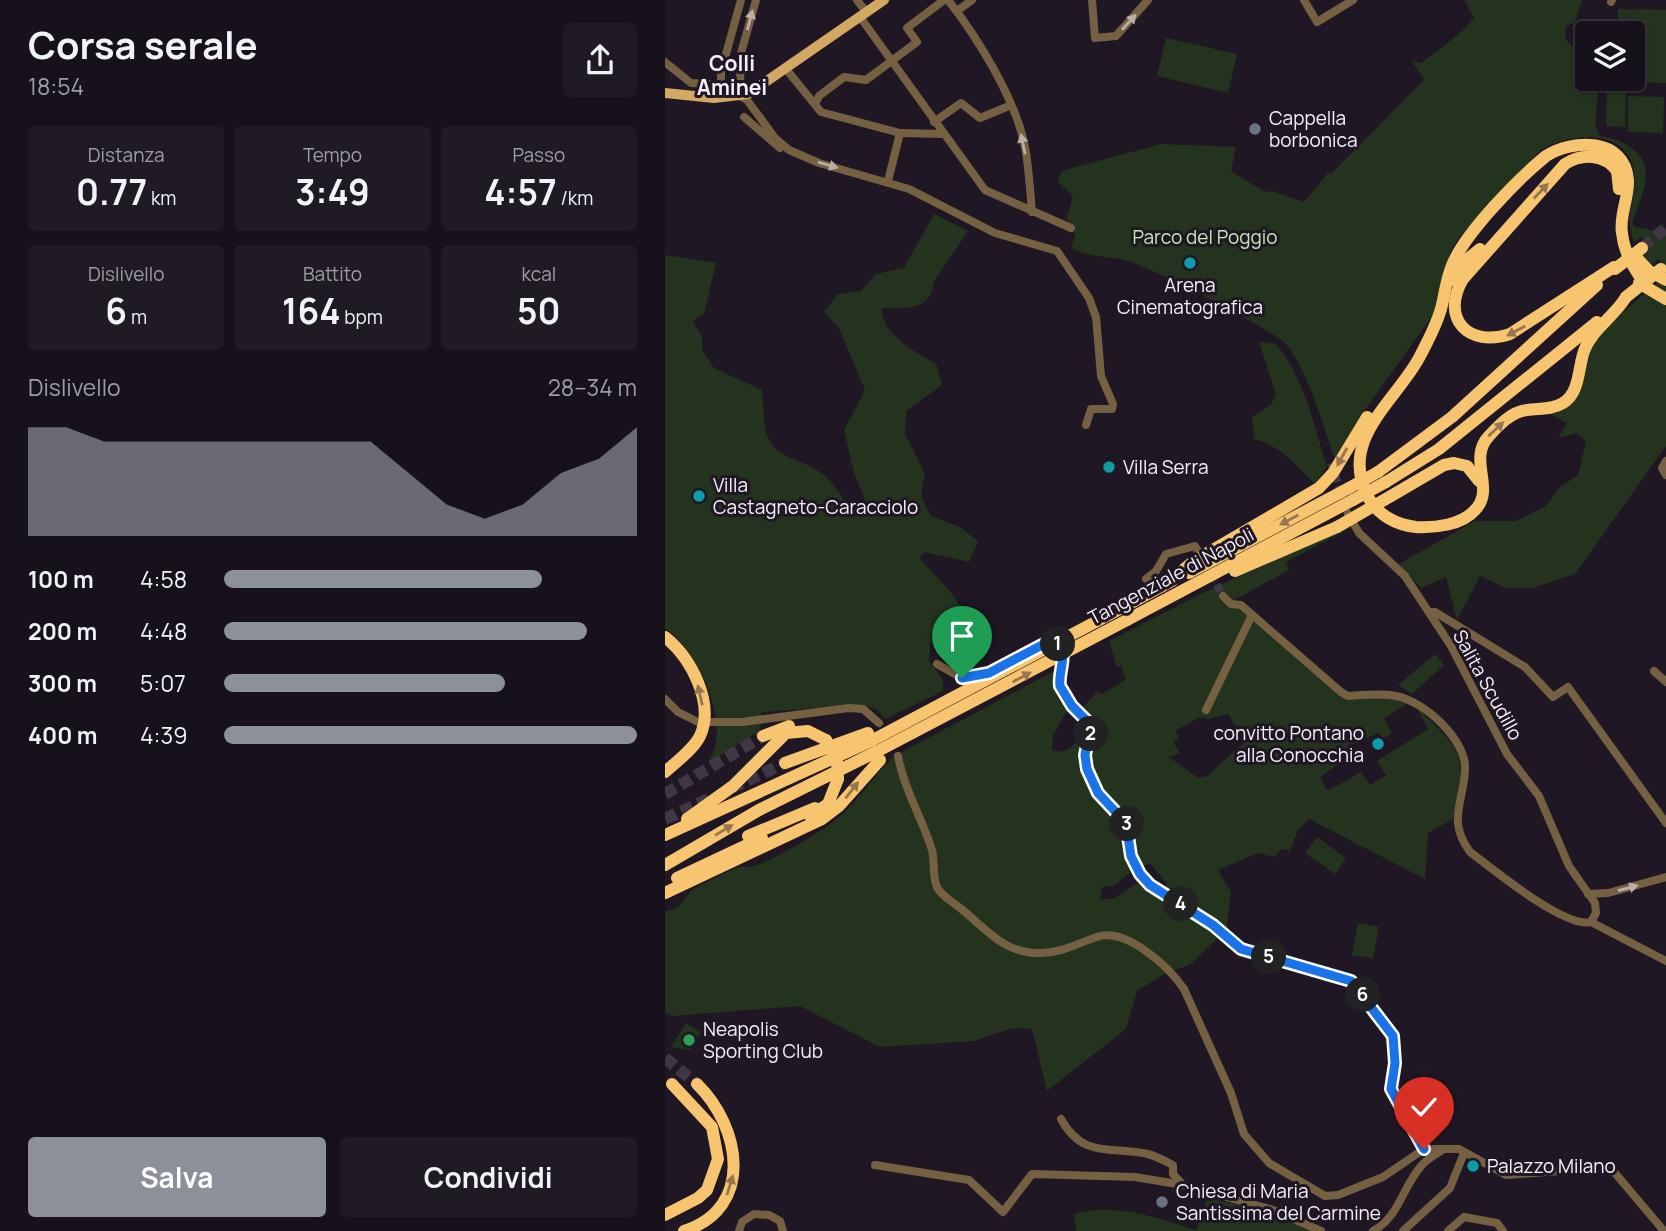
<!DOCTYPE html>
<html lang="it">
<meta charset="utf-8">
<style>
:root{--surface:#17111b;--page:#201a24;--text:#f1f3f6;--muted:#9e9da3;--line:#36313a;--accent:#8c9099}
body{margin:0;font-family:Manrope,sans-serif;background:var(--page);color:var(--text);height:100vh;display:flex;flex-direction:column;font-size:26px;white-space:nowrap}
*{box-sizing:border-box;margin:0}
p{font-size:23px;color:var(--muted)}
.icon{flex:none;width:38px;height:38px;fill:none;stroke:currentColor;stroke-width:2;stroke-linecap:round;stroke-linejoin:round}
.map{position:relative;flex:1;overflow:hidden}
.panel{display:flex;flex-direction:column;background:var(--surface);width:665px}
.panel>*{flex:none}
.controls{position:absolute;left:910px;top:21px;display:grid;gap:14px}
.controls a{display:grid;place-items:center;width:70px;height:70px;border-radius:7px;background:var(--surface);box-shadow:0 4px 10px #0003,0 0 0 2px var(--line);font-size:35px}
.pin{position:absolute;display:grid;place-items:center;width:60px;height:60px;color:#fff;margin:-72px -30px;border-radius:50% 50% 50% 0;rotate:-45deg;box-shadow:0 0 7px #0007}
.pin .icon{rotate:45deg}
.km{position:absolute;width:35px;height:35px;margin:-18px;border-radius:50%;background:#222;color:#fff;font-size:19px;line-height:35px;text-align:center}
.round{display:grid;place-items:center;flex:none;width:74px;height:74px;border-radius:7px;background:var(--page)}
.headline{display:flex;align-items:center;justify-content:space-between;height:119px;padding:0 28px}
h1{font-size:38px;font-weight:700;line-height:52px}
.metrics{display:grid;grid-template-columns:repeat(3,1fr);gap:10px;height:119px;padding:7px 28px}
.metrics div{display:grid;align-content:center;border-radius:7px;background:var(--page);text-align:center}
.metrics b{font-size:35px;font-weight:700}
.metrics small{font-size:19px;font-weight:400}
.metrics p{font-size:19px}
.chart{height:196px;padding:14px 28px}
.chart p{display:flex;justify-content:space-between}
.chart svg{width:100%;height:126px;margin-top:7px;fill:var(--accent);opacity:.7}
.primary-button{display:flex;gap:14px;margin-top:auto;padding:14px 28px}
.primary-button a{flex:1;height:80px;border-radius:7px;background:var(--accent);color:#fff;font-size:28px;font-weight:700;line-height:80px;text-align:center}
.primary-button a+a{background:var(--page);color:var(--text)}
ul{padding:0 28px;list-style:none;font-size:23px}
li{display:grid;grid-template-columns:112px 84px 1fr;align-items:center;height:52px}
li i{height:18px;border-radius:9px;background:var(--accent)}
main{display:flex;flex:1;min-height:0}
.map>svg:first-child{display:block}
.green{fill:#24331e;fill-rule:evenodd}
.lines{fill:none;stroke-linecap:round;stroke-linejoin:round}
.minor-tunnel{stroke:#3f3744;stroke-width:8;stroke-dasharray:8 4;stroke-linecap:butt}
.highway-tunnel{stroke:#3f3744;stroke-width:12;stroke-dasharray:12 6;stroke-linecap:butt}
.minor{stroke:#756141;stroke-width:8}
.major{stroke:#d2a863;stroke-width:10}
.highway{stroke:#f7c470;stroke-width:12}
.highway-bridge{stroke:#f7c470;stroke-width:12}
.oneway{fill:#bbafa6}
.oneway2{fill:#96764e}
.route-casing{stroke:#fff;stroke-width:14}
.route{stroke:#1a73e8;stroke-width:9}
.worship-dot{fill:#6b7280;stroke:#1f1724;stroke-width:2.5}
.culture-dot{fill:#0f9aa8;stroke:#1f1724;stroke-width:2.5}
.leisure-dot{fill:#2e9e5b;stroke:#1f1724;stroke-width:2.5}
.labels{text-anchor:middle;stroke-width:6;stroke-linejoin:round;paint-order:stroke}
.poi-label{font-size:19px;fill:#f5eff8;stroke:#1f1724;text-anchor:start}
.park-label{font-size:19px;fill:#bfeab1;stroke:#1f1724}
.street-label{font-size:19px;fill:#f5eff8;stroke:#1f1724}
.neighbourhood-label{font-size:21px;font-weight:bold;fill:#f5eff8;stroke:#1f1724}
</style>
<main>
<section class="panel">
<div class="headline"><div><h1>Corsa serale</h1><p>18:54</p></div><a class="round"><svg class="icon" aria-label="share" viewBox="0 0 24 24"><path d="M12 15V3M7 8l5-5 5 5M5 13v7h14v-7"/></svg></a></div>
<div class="metrics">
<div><p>Distanza</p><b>0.77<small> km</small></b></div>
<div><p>Tempo</p><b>3:49</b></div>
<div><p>Passo</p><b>4:57<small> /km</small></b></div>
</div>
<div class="metrics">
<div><p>Dislivello</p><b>6<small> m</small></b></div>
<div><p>Battito</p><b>164<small> bpm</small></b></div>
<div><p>kcal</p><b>50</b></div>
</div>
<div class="chart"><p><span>Dislivello</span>28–34 m</p>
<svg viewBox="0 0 160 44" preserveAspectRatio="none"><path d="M0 44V6L10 6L20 11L30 11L40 11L50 11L60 11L70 11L80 11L90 11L100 22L110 33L120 38L130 33L140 22L150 17L160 6V44z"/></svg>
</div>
<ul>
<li><b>100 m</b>4:58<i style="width:77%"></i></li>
<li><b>200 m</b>4:48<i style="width:88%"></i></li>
<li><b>300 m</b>5:07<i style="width:68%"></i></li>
<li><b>400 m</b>4:39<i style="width:100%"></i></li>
</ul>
<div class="primary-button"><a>Salva</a><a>Condividi</a></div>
</section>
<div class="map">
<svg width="1001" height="1231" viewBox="0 0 1001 1231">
<rect width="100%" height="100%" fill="#1f1724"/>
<g class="green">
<path d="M799,0H917L910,22L901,27C897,44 909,49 922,52V79H934L930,125L935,136C954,138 982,151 981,175C981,190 971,209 967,223L970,227L997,232L1001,227V268L993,259L983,268L974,259L988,247L976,237L969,242C957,211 973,196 969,172C963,127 904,133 876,150L796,235L785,252L770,312L690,424L670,460C657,422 646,380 623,346C612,331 485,267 463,261C441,255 429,259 406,248L410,235L402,218L408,196L393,182L396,171L496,144L571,147L566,171L600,192L607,191L639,202L663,173L666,174L759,80L747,61L756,63C776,49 793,36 809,18Z"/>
<polygon points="953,9 1001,10 1001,83 952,82 952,79 968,79 968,33 953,33"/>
<polygon points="501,38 572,54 563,93 492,76"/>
<polygon points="942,86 961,87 960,127 941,126"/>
<polygon points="963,96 999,97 998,133 963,132"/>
<path d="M269,214L303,231L268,283C267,311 238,308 217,308C215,333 252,354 271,363L277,385L241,411L240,434L260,473L256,496L266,516L295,527L313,541L304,562L260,552L254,558L284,590L297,609L266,634L264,661L278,680V691L220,719L211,709L195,705L96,712L95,730L44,763C47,754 51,745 52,736C52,698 31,650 0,628V255L51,263L39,314L28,321L37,337V349L49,368L97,390C99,404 98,422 102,435C109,459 137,459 155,472C169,482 177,496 184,511L206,515L189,473L179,430L200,390L174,328L159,312L173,294L196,291L211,274L239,268Z"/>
<polygon points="1001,275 1001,446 910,574 868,588 841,588 815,576 792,620 781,577 756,588 734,564 810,521 851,521 881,506 894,488 913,475 921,441 912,433 893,438 902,423 884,413 895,409 930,336"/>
<path d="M594,342L611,344C639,376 649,426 662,466L650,484C630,465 617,446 589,439L587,417L606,405L611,394Z"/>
<path d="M683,525L685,528L621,562L624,570L573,598L567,600L561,593L555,596L583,615L571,646L575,650L588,620L683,700L706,696L745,702L719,718L727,733L718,739L714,733L682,746L686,755L655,777L663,791L696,772L705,785L721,775L712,761L763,729L752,708C799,753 802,753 788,819L763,833L760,879L644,819L633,830L625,851L617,849L609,857L593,853L553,870L566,892L561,930L546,916L499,889L502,884L486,864L473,866L465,826L438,795L425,771L423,760L429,723L416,709L433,691L436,695L461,679L456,666L452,667L444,641L534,595ZM563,714L580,742L542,776L533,778L504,757L515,753L508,742L514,739L510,731L535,717L544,719Z"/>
<polygon points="770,654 779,665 747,694 733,685"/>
<path d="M393,669L390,686L403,709L388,735L387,750C404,757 414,739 423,727L419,767L428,791L461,828L466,872L448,886L437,887L435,899H448L474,882L535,920L554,937L526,964L498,975L472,991L461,1029L382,1091L367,1029L348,1028L309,1041L215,1047L135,1006L7,1016L0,1012V911C19,910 17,895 32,887C42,882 66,869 76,867C81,866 81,868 86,867C103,863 152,834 167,823C192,804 206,778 229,756Z"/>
<polygon points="652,837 681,858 670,874 640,853"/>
<polygon points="693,923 714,927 708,958 687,955"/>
<polygon points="21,1023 35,1032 39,1027 66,1031 62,1038 43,1032 36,1033 25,1050 6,1047"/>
<path d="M542,1198L600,1211L647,1231H411L409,1214C451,1202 492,1218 531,1230Z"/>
</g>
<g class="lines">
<g class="minor-tunnel">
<polyline points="666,463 683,514"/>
<polyline points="546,574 558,596"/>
</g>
<g class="highway-tunnel">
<polyline points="977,248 1001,228"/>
<polyline points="66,788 120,763"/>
<polyline points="0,794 98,736"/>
<polyline points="0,819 46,798"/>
<polyline points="0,1058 32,1084"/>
</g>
<g class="minor">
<polyline points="192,0 202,13"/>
<path d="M283,0C313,38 351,100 360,147C364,168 365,191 367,212"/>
<polyline points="427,0 430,38 451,36 483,0"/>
<polyline points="639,0 652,22 688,0"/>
<polyline points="946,2 947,0"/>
<polyline points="292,11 307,0"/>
<polyline points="195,17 320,190 406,228"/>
<polyline points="0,62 26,83 61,85"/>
<polyline points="121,69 156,112 235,133 277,134"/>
<polyline points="75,88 76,53 91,0"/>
<polyline points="56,92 56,72 76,0"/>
<polyline points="74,95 82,100 110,138 124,150 154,163 244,189 330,233 392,251 424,298 431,317 436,376 448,404 447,409 426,409 421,425"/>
<polyline points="150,104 154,96 179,77 201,80 252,42 242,28 279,0"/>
<polyline points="79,117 115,148"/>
<polyline points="269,122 296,103 315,118 344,106"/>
<polyline points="223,181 235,133"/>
<polyline points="1001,461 997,468 1001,475"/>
<polyline points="683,514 694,533 740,576 786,646 842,754 874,796 904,866 930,903 931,913 926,922"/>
<polyline points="481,579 491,571 501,554 530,546 533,551"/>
<path d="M558,596L566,604L576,605L676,692L683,696C700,695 713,693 731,696C759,701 802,740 800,770C798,805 782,820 805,852C828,869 900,929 926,922"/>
<polyline points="764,612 770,612 860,667 888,697 903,687 1001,823"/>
<polyline points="399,651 395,686 426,728 420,755 422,769 433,793 461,823 466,856 475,874 485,885 548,925 576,949 686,981 728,1036 731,1063 726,1089 759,1149"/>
<polyline points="272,664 297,678 323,673"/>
<polyline points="989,671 1001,682"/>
<polyline points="0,699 13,712 33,722"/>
<polyline points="541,710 587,615"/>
<polyline points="43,722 77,722 184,708 198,709 214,723"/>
<path d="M233,756C239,789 257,818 267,850C270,862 267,876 272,887C276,896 287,901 295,908C321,928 338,954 376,953C397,953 413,943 432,937C461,927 504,967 519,989L566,1093L579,1134L604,1163L660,1196L673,1195L718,1177L759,1149H794L841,1175L933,1168L950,1173L999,1231"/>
<polyline points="923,894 943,893 1001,877"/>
<polyline points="926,922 1001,961"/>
<path d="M396,1119C418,1159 446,1146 483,1154C491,1156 500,1161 508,1165V1174L518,1185"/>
<polyline points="210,1165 304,1180 338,1212 367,1174 470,1177 518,1185 608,1210 656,1231"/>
<polyline points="74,1231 77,1222 89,1214 104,1215 115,1221 118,1231"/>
<path d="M708,1231C735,1216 737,1187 757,1165C762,1159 772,1154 779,1149"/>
<polyline points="738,1231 785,1188 799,1153"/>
<polyline points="783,1231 799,1217 832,1223 838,1231"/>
</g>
<g class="major">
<polyline points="0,93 49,98 83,94 219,0"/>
<polyline points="47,94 69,85 87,91"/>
</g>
<g class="highway">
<polyline points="969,255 984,271 1001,280"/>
<path d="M949,267L845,334C803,348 775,318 798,279L900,164C917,153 940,154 952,171L954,189"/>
<polyline points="788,280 799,262 815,249"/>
<polyline points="974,283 1001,299"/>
<path d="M961,297C949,317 927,329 919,351C913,368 915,393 898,403C887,410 874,408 862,410C846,412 834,425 824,436C802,459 831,489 810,510C797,525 770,528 751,527C731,525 713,515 703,497C673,440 730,402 754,358C762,343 771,326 776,309C780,294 781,278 788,263C802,231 853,179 881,156C907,139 960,137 963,180C964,198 954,215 957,233C959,254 970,270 982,287"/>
<polyline points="713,472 787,417 932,285"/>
<polyline points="721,482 774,449 932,322"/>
<polyline points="726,496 779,465 789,463 802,466 814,481"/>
<polyline points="570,571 672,527"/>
<polyline points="524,573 684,488"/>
<polyline points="501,584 529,561 654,488 668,473 702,417"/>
<polyline points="455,609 507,581"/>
<polyline points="462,620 688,500"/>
<path d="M0,637C26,658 50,703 35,736C28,750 11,762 0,772"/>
<polyline points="98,736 124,726"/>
<polyline points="120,763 203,733"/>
<polyline points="145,816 163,804 173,779"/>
<polyline points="22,819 68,786 121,733 143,731 161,740"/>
<polyline points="0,835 206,741"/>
<polyline points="83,836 150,808"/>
<polyline points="0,865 94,810 213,751"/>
<polyline points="12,878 97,838"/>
<polyline points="0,893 157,819 174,806 215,760"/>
<polyline points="0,1215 33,1198 42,1190 53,1159 47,1127 7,1084"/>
<path d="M19,1231C90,1208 76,1127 32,1084"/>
</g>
<g class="highway-bridge">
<polyline points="950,269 977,248"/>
<polyline points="961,297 996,269"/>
<polyline points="684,488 713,472"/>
<polyline points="688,500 721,482"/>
<polyline points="672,527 726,496"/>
<polyline points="161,740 172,761 173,779"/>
<polyline points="206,741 455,609"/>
<polyline points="213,751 462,620"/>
</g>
</g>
<defs><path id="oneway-solid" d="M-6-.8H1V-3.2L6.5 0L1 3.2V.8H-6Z" transform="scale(1.75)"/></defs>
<g class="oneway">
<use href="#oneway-solid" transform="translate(85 20) rotate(-75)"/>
<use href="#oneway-solid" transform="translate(464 22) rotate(-48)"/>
<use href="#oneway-solid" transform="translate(358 144) rotate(-102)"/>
<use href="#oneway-solid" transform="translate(163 165) rotate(16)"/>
<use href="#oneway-solid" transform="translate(963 888) rotate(-15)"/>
</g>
<g class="oneway2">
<use href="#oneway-solid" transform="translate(876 191) rotate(-46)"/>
<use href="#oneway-solid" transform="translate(851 331) rotate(152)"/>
<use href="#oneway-solid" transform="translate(831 429) rotate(-43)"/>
<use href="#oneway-solid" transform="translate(677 457) rotate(119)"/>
<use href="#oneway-solid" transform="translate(624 520) rotate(152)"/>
<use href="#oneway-solid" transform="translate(357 677) rotate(-28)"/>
<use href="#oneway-solid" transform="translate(35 695) rotate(-103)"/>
<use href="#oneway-solid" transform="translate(187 790) rotate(-52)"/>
<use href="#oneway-solid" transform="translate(59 830) rotate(-31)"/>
<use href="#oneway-solid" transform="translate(65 1185) rotate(-73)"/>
</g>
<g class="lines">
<defs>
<path id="route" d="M297,678L324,673L379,644C411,638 392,670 395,686L407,706L426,725L420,755L422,769L433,793L461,823L466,856L475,874L485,885L548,925L576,949L686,981L728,1036L730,1063L726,1089L759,1149"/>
</defs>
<use href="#route" class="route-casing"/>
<use href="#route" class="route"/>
</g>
<g class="worship-dot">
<circle cx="590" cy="129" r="7"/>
<circle cx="497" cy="1202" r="7"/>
</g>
<g class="culture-dot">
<circle cx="525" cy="263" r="7"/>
<circle cx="444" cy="467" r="7"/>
<circle cx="34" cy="496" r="7"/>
<circle cx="713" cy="744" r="7"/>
<circle cx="808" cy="1166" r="7"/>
</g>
<circle class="leisure-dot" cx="24" cy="1040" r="7"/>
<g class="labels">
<g class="poi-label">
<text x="604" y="125">Cappella<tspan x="604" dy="22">borbonica</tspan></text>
<text x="525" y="292" text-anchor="middle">Arena<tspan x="525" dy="22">Cinematografica</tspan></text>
<text x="458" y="474">Villa Serra</text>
<text x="48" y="492">Villa<tspan x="48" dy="22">Castagneto-Caracciolo</tspan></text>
<text x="699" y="740" text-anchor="end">convitto Pontano<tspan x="699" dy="22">alla Conocchia</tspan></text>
<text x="38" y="1036">Neapolis<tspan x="38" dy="22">Sporting Club</tspan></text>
<text x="822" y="1173">Palazzo Milano</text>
<text x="511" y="1198">Chiesa di Maria<tspan x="511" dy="22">Santissima del Carmine</tspan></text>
</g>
<g class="park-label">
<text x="540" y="244">Parco del Poggio</text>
</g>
<g class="street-label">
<text transform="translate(506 576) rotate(-28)" y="7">Tangenziale di Napoli</text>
<text transform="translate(823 685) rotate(61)" y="7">Salita Scudillo</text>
</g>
<g class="neighbourhood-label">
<text x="67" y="71">Colli<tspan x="67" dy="24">Aminei</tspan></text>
</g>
</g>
</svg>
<div class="controls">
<a><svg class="icon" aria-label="layers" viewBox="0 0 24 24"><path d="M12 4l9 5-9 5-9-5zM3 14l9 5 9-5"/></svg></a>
</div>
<div class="pin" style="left:297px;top:678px;background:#1e9e55"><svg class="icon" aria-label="arrive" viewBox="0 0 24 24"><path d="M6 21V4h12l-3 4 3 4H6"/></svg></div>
<div class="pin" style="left:759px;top:1149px;background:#d93025"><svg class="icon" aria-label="check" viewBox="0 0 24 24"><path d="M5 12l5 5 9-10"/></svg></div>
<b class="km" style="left:393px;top:644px">1</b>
<b class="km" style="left:426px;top:734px">2</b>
<b class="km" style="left:462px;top:824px">3</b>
<b class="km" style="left:516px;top:904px">4</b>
<b class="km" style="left:604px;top:957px">5</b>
<b class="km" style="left:698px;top:995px">6</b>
</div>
</main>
